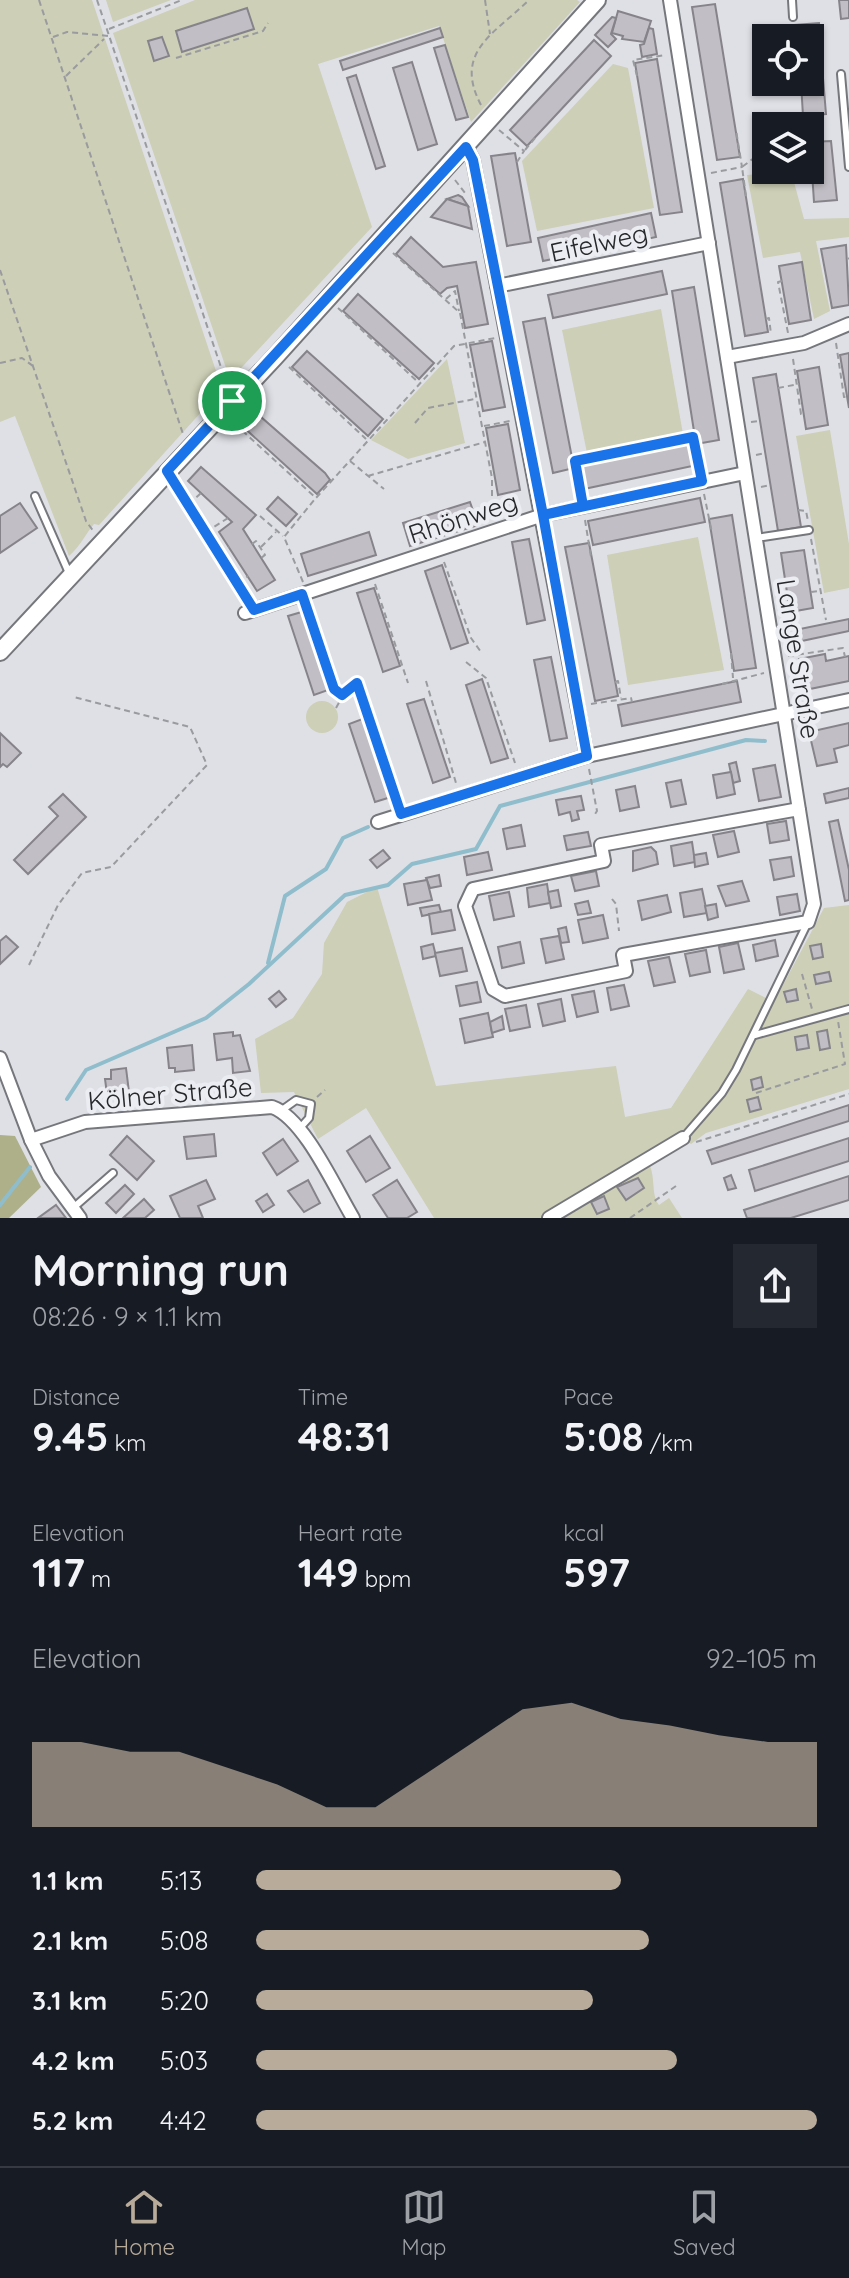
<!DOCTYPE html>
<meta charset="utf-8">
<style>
:root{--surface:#171b24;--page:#242831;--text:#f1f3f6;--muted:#9ea1a6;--line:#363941;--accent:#b8ab9a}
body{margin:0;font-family:Quicksand,sans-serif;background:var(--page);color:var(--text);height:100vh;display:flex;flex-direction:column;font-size:30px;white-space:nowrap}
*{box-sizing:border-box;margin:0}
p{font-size:26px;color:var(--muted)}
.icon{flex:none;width:44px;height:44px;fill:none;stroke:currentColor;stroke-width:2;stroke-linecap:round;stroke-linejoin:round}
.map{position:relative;height:1218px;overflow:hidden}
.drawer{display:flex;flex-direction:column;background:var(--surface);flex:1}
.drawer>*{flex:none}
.buttons{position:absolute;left:752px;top:24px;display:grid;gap:16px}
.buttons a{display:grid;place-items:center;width:72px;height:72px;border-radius:0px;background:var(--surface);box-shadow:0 2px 6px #0004;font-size:40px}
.pin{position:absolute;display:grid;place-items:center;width:68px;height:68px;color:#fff;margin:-34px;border:4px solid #fff;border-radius:50%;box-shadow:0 2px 8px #0007}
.round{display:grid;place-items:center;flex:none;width:84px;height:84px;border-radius:0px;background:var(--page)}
.headline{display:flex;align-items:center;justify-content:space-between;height:136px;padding:0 32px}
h1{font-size:44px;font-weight:800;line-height:60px}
.metrics{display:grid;grid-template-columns:repeat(3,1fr);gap:12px;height:136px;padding:8px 32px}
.metrics div{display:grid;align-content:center}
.metrics b{font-size:40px;font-weight:800}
.metrics small{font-size:22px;font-weight:400}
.metrics p{font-size:22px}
.chart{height:224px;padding:16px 32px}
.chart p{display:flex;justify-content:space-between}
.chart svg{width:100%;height:144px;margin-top:8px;fill:var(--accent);opacity:.7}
ul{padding:0 32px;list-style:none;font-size:26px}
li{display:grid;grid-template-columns:128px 96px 1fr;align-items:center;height:60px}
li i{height:20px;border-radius:10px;background:var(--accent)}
.dock{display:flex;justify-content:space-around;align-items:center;height:112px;border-top:2px solid var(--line);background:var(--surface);font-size:22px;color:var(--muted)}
.dock a{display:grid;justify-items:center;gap:4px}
.dock .on{color:var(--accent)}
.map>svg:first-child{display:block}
.green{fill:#cdcfb6}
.forest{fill:#adb089}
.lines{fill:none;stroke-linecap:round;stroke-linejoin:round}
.stream{stroke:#90bdcc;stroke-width:4}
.building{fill:#c1bfc5;stroke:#86848a;stroke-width:2}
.service-casing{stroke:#76777d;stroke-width:10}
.minor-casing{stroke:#76777d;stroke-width:16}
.tertiary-casing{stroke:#76777d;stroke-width:20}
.path{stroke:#999b9f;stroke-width:2;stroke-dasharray:6 4;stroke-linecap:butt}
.service{stroke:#fff;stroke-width:6}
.minor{stroke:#fff;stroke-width:12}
.tertiary{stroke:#fff;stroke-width:16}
.route-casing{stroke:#fff;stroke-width:16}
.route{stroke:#1a73e8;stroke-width:10}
.labels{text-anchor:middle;stroke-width:8;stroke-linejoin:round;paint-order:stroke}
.street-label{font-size:26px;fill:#27282a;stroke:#ebedf3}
</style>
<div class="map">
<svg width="849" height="1218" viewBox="0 0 849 1218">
<rect width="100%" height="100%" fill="#dee0e6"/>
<g class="green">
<path d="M0,0H92L222,389L99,525L94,524C85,535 81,545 69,556L15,416L0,422Z"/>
<polygon points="106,0 171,0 113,22"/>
<polygon points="195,0 577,0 580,2 471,122 439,26 318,64 372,227 230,380 113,33"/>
<polygon points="613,64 628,68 654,208 537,231 522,161"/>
<polygon points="791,171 804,219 849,218 849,237 816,241 830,311 814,319 800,252 763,258 747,175"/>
<polygon points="661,309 683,434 587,453 562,330"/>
<polygon points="447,359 465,443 408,459 371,440"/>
<polygon points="830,430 849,544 849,588 824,593 796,436"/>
<polygon points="698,537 724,670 628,685 607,555"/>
<circle cx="322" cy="717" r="16"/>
<path d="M377,887L436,1086L616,1066L625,1117L671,1108L748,989L774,1002L824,908L849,905V1089L706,1133L691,1144L683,1138L647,1160C657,1176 650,1193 659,1205L669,1198L682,1218H434L366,1108L318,1139L294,1092L261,1093L255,1039L293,1018L322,974L324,943L347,902Z"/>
</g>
<polygon class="forest" points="0,1135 15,1136 41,1187 9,1218 0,1218"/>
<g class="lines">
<g class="stream">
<polyline points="268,963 285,896 326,869 343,838 368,827"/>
<polyline points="67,1099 86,1070 206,1018 249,984 345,895 388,885 412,864 476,849 500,806 746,740 765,741"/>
<polyline points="0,1205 30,1167"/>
</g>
</g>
<g class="building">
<polygon points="839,0 849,0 849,18 841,19"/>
<polygon points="715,4 740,157 717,160 692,7"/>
<polygon points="247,8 254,29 182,52 176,31"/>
<polygon points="618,11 651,21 644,42 622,39 623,36 612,33"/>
<polygon points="612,17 616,18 611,34 616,39 608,47 595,35"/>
<polygon points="819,23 821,46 810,47 810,38 796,38 795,25"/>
<polygon points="440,28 443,37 343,70 340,61"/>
<polygon points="649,28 653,29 657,54 642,57 640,45 644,44"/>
<polygon points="162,37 169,56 154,61 148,41"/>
<polygon points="594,40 611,56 527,146 510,130"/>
<polygon points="445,45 468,117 456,120 434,48"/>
<polygon points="657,59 682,212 660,215 635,63"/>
<polygon points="412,62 437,144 418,150 393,68"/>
<polygon points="822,66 826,114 803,116 801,82 810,82 810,67"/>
<polygon points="356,75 385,166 376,169 347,78"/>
<polygon points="831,141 837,200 814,202 810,142"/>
<polygon points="515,153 531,242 507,246 491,156"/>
<polygon points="743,179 768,332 745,336 720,183"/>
<polygon points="458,195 462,197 468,206 447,199"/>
<polygon points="447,199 468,206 472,229 431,217"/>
<polygon points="651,213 656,237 543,261 538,238"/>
<polygon points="411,237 443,267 476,262 488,324 465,328 457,286 447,288 440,294 396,254"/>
<polygon points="846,245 849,305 832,308 821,249"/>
<polygon points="802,262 811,320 789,324 779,266"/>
<polygon points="662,271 667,294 553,318 548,295"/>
<polygon points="694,287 719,440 696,444 672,291"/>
<polygon points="358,294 434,363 419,379 343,311"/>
<polygon points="545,318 574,468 553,473 523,322"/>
<polygon points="492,341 505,407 483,411 470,345"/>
<polygon points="307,351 383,419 368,436 292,367"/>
<polygon points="849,353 849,408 840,355"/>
<polygon points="819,367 828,425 806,429 797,371"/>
<polygon points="776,374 801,527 778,531 753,378"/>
<polygon points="253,410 325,473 330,480 317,494 240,424"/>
<polygon points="508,424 520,490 498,495 486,428"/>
<polygon points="692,441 697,465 584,489 579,465"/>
<polygon points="201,467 256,515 243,529 275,580 257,591 219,532 232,522 188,481"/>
<polygon points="278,497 297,514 286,526 267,509"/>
<polygon points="700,498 705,522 593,545 588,521"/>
<polygon points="470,502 478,525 410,546 403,523"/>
<polygon points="20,503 37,528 0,553 0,516"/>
<polygon points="732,515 756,668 734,671 709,519"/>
<polygon points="369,532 376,555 308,576 301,554"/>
<polygon points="529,539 545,620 527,624 512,542"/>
<polygon points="589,543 618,696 595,701 565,547"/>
<polygon points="804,550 813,608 790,612 781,553"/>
<polygon points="442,565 468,643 451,649 425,571"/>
<polygon points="374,588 400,666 383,672 357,593"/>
<polygon points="305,611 331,689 314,695 288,616"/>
<polygon points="849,619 849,631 797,642 795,630"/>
<polygon points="825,654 826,661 849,656 849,681 805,690 799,659"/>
<polygon points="551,657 567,738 550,741 534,660"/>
<polygon points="482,679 508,758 491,763 466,685"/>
<polygon points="737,681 741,702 622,726 618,705"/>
<polygon points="424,699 450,777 433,783 407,704"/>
<polygon points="365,718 391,797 375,802 349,724"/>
<polygon points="849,723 849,745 834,749 837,762 817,766 809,732"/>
<polygon points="0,733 21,753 7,767 3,764 0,767"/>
<polygon points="736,762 740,781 733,783 729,764"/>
<polygon points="775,765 781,797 759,801 753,769"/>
<polygon points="731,772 735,794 717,798 713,775"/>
<polygon points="681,780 686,804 671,807 666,783"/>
<polygon points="635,786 639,807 620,811 616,790"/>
<polygon points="849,788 849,798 826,803 824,794"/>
<polygon points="63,794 86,817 28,874 14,860 58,816 49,807"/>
<polygon points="581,796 584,810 577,811 579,819 572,821 570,812 559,815 556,800"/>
<polygon points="838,820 849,870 849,900 845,901 829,822"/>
<polygon points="786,821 789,840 770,843 767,824"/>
<polygon points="521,825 525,846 507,849 503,829"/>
<polygon points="734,831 739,852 718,857 713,835"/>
<polygon points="588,832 591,846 567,850 564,836"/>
<polygon points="692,842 695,862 674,866 671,846"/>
<polygon points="651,847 656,852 658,864 633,871 633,851"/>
<polygon points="383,850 390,858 377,868 370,860"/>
<polygon points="488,852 492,870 467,875 464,857"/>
<polygon points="706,853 708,864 695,867 694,855"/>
<polygon points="791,857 794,876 774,880 770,860"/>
<polygon points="596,871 599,886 575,891 571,876"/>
<polygon points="439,875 441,886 430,888 426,878"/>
<polygon points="427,880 432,900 408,905 404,884"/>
<polygon points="742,881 749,901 726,906 718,886"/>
<polygon points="547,884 550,903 529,907 527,888"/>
<polygon points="702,889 707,913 684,917 680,893"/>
<polygon points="558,890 561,906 551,908 548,892"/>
<polygon points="509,892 514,916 494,920 489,896"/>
<polygon points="797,894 800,911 780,915 777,897"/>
<polygon points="667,895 671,912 642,920 638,901"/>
<polygon points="588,901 591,913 578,915 575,904"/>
<polygon points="716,904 718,917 708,920 705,906"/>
<polygon points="439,905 441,912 422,916 420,908"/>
<polygon points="451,910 455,930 432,934 429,914"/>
<polygon points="603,915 608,938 583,943 578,920"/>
<polygon points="566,927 569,942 561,943 558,929"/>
<polygon points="6,936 18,947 0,964 0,941"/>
<polygon points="559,936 564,959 546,963 541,939"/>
<polygon points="775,940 778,956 756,961 753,945"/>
<polygon points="520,942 524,963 502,968 498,947"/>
<polygon points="738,943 744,969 724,973 719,947"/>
<polygon points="433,944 436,956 423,959 421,947"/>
<polygon points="821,944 823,957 813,959 810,946"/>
<polygon points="462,948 467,971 440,976 435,953"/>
<polygon points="706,950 710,972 690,976 685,954"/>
<polygon points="669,957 675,982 654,986 648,961"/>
<polygon points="829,972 831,981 816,984 814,975"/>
<polygon points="477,982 481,1002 460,1006 456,986"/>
<polygon points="624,985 629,1006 611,1010 607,988"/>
<polygon points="796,989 798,1000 787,1002 784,992"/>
<polygon points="279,991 286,999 276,1007 269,999"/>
<polygon points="594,991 598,1012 577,1017 572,995"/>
<polygon points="561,999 565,1021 543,1026 538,1004"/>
<polygon points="526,1005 530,1027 510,1031 505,1009"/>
<polygon points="488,1013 493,1037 465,1043 460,1019"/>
<polygon points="502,1016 504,1029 492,1033 490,1022"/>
<polygon points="827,1030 830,1048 820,1050 817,1032"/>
<polygon points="233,1032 233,1036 240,1035 250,1071 233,1073 232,1058 217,1060 214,1034"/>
<polygon points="807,1035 809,1048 797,1050 795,1037"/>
<polygon points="192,1045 194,1070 175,1072 175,1068 169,1068 167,1048"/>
<polygon points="126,1068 129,1092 107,1094 105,1079 111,1079 111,1070"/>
<polygon points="761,1077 763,1087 753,1090 751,1080"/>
<polygon points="758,1097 761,1109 750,1112 747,1100"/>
<polygon points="849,1105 849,1121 712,1164 707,1151"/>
<polygon points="214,1134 216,1156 187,1159 184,1137"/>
<polygon points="127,1136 154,1161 137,1180 110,1155"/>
<polygon points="370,1136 390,1168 366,1182 347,1151"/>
<polygon points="849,1138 849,1161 755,1191 749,1170"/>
<polygon points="283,1139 298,1161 277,1175 263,1153"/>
<polygon points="731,1175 736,1188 728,1190 724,1178"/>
<polygon points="849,1176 849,1200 791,1218 747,1218 744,1210"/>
<polygon points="638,1178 644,1188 626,1200 617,1187"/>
<polygon points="206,1180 215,1199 198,1206 203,1218 180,1218 170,1196"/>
<polygon points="308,1180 320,1203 304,1212 288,1191"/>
<polygon points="397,1180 417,1212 407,1218 388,1218 373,1195"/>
<polygon points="125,1185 134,1194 116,1213 106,1203"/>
<polygon points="267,1194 274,1205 263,1212 256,1201"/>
<polygon points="604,1196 609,1209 597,1214 591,1202"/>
<polygon points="144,1199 154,1210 145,1218 123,1218"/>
<polygon points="56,1205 66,1218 38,1218"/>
</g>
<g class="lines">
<defs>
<g id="service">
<polyline points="792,0 793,17"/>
<polyline points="841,74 849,167"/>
<polyline points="35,496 69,573"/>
<polyline points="756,538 809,530"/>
<polyline points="755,1035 849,1009"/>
<polyline points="282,1110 296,1100 311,1104 309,1118 299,1129"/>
<polyline points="683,1138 722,1093 736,1070 808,922"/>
<polyline points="73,1208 113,1173"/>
</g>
<g id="minor">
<polyline points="670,0 814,904 808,922 623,955 626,971 505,996 493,989 465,906 473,889 604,861 601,845 799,809"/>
<polyline points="466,147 473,160 587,756"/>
<polyline points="497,286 709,243"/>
<polyline points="727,357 804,343 849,324"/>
<polyline points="245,613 543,515 745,473"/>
<polyline points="378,822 587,756 849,700"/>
<polyline points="0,1058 31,1140 49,1176 80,1218"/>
<path d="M31,1140L85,1122L272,1107C304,1118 335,1188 353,1218"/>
<polyline points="549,1218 683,1138"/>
</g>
<polyline id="tertiary" points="0,652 276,356 597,0"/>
</defs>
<use href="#service" class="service-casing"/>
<use href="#minor" class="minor-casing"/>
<use href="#tertiary" class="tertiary-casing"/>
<g class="path">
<polyline points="39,0 183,434"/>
<polyline points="97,0 227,385"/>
<polyline points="485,0 490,34"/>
<polyline points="109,29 182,0"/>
<polyline points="53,37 67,32 109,36"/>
<polyline points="176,58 263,31 268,23"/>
<polyline points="66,76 104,39"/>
<polyline points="637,76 633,60 666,55"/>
<path d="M481,105C453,52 494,34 529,0"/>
<polyline points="499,130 524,151 517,162"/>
<polyline points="525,150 535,138"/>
<polyline points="711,173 742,167 736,130"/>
<polyline points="455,180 465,193"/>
<polyline points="746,196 742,167 766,149"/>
<polyline points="393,253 460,313 492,478 492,517"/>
<polyline points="848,259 849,258"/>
<polyline points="0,270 86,521 94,532"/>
<polyline points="782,281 778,282 788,333"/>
<polyline points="446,299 455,291 459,311"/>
<polyline points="338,308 418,382"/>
<polyline points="766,319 769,318 771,334"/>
<polyline points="836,343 844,397 847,397"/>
<polyline points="793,359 801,414 804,414"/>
<polyline points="0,363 22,358 33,366"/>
<polyline points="289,367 366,439"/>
<polyline points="778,388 799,384"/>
<polyline points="751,422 760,421"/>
<polyline points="415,423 428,408 475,399"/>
<polyline points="235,424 316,498 454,346 495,338"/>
<polyline points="484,426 510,421"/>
<polyline points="756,455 765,453"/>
<polyline points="350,461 384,489"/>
<polyline points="368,476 485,442"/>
<polyline points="176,486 247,599"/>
<polyline points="761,487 770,485"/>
<polyline points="580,494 575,461 693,437 699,468"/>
<polyline points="704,494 712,533"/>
<polyline points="189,504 201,493"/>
<polyline points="798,510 806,511 808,521"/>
<polyline points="260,516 283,536"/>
<polyline points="585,520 591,557"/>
<polyline points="206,532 228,518"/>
<polyline points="811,539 826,620"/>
<polyline points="252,544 256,541 265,555 261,558"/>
<polyline points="261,547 276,532"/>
<polyline points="220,553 229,547"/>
<polyline points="444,562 471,638 481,652"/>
<polyline points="303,582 284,537 315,499"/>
<polyline points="238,583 248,576"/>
<polyline points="375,584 408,683"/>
<polyline points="811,592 818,591"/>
<polyline points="307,607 334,689 342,695"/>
<polyline points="731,653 733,678"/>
<polyline points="788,656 843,648 845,657"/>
<polyline points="466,662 486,678 515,763"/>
<polyline points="426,681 456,783"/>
<polyline points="615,682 618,681 621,698"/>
<polyline points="357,683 397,803"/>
<polyline points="722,684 764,673"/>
<polyline points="591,704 631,698 632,702"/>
<polyline points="336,708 347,688 362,682"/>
<polyline points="589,769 597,811 595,814"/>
<polyline points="612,899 616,904 619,931"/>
<polyline points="29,965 58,905 82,873 111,867 207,765 190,727 74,697"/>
<polyline points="802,974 812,1009"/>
<polyline points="756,1093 845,1064 838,1021"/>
<polyline points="317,1097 325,1090"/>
<polyline points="696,1142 849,1094"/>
<polyline points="630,1218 676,1186"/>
</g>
<use href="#service" class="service"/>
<use href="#minor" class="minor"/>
<use href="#tertiary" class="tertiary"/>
</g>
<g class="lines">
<defs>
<polyline id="route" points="232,401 167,471 254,610 302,594 334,689 342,695 357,683 401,814 587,756 543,515 702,481 693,437 575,461 583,506 543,515 473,160 466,147 232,401"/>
</defs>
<use href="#route" class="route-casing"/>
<use href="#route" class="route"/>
</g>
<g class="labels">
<g class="street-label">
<text transform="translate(599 243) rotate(-12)" y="9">Eifelweg</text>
<text transform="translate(463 518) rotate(-18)" y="9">Rhönweg</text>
<text transform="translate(798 659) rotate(81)" y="9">Lange Straße</text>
<text transform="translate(170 1094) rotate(-5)" y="9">Kölner Straße</text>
</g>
</g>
</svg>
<div class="buttons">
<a><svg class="icon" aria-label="locate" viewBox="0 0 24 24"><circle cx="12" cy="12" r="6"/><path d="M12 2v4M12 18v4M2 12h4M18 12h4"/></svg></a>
<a><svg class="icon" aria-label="layers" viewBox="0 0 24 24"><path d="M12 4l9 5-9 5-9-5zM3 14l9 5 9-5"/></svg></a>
</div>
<div class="pin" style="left:232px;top:401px;background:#1e9e55"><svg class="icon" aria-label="arrive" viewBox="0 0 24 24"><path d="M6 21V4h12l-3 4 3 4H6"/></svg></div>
</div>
<section class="drawer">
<div class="headline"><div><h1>Morning run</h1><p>08:26 · 9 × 1.1 km</p></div><a class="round"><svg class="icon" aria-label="share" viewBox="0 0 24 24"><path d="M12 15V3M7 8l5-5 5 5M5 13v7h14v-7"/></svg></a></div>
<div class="metrics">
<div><p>Distance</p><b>9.45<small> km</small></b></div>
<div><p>Time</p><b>48:31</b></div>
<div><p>Pace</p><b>5:08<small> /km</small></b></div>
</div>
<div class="metrics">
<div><p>Elevation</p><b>117<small> m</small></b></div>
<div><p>Heart rate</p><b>149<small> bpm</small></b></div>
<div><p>kcal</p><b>597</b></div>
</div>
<div class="chart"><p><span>Elevation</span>92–105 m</p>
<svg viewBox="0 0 160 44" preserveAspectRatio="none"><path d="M0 44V18L10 18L20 21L30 21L40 26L50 31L60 38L70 38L80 28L90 18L100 8L110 6L120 11L130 13L140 16L150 18L160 18V44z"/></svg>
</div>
<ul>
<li><b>1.1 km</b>5:13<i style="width:65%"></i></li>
<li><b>2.1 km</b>5:08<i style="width:70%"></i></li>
<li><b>3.1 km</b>5:20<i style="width:60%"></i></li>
<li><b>4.2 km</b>5:03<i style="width:75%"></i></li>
<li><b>5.2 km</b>4:42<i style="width:100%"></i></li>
</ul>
</section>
<nav class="dock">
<a class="on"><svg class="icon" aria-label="home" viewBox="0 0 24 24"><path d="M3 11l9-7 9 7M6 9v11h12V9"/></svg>Home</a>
<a><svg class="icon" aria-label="map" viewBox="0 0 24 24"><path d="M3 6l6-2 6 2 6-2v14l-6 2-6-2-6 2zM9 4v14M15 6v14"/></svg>Map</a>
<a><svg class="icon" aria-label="saved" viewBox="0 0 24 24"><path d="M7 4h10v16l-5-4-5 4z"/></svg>Saved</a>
</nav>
